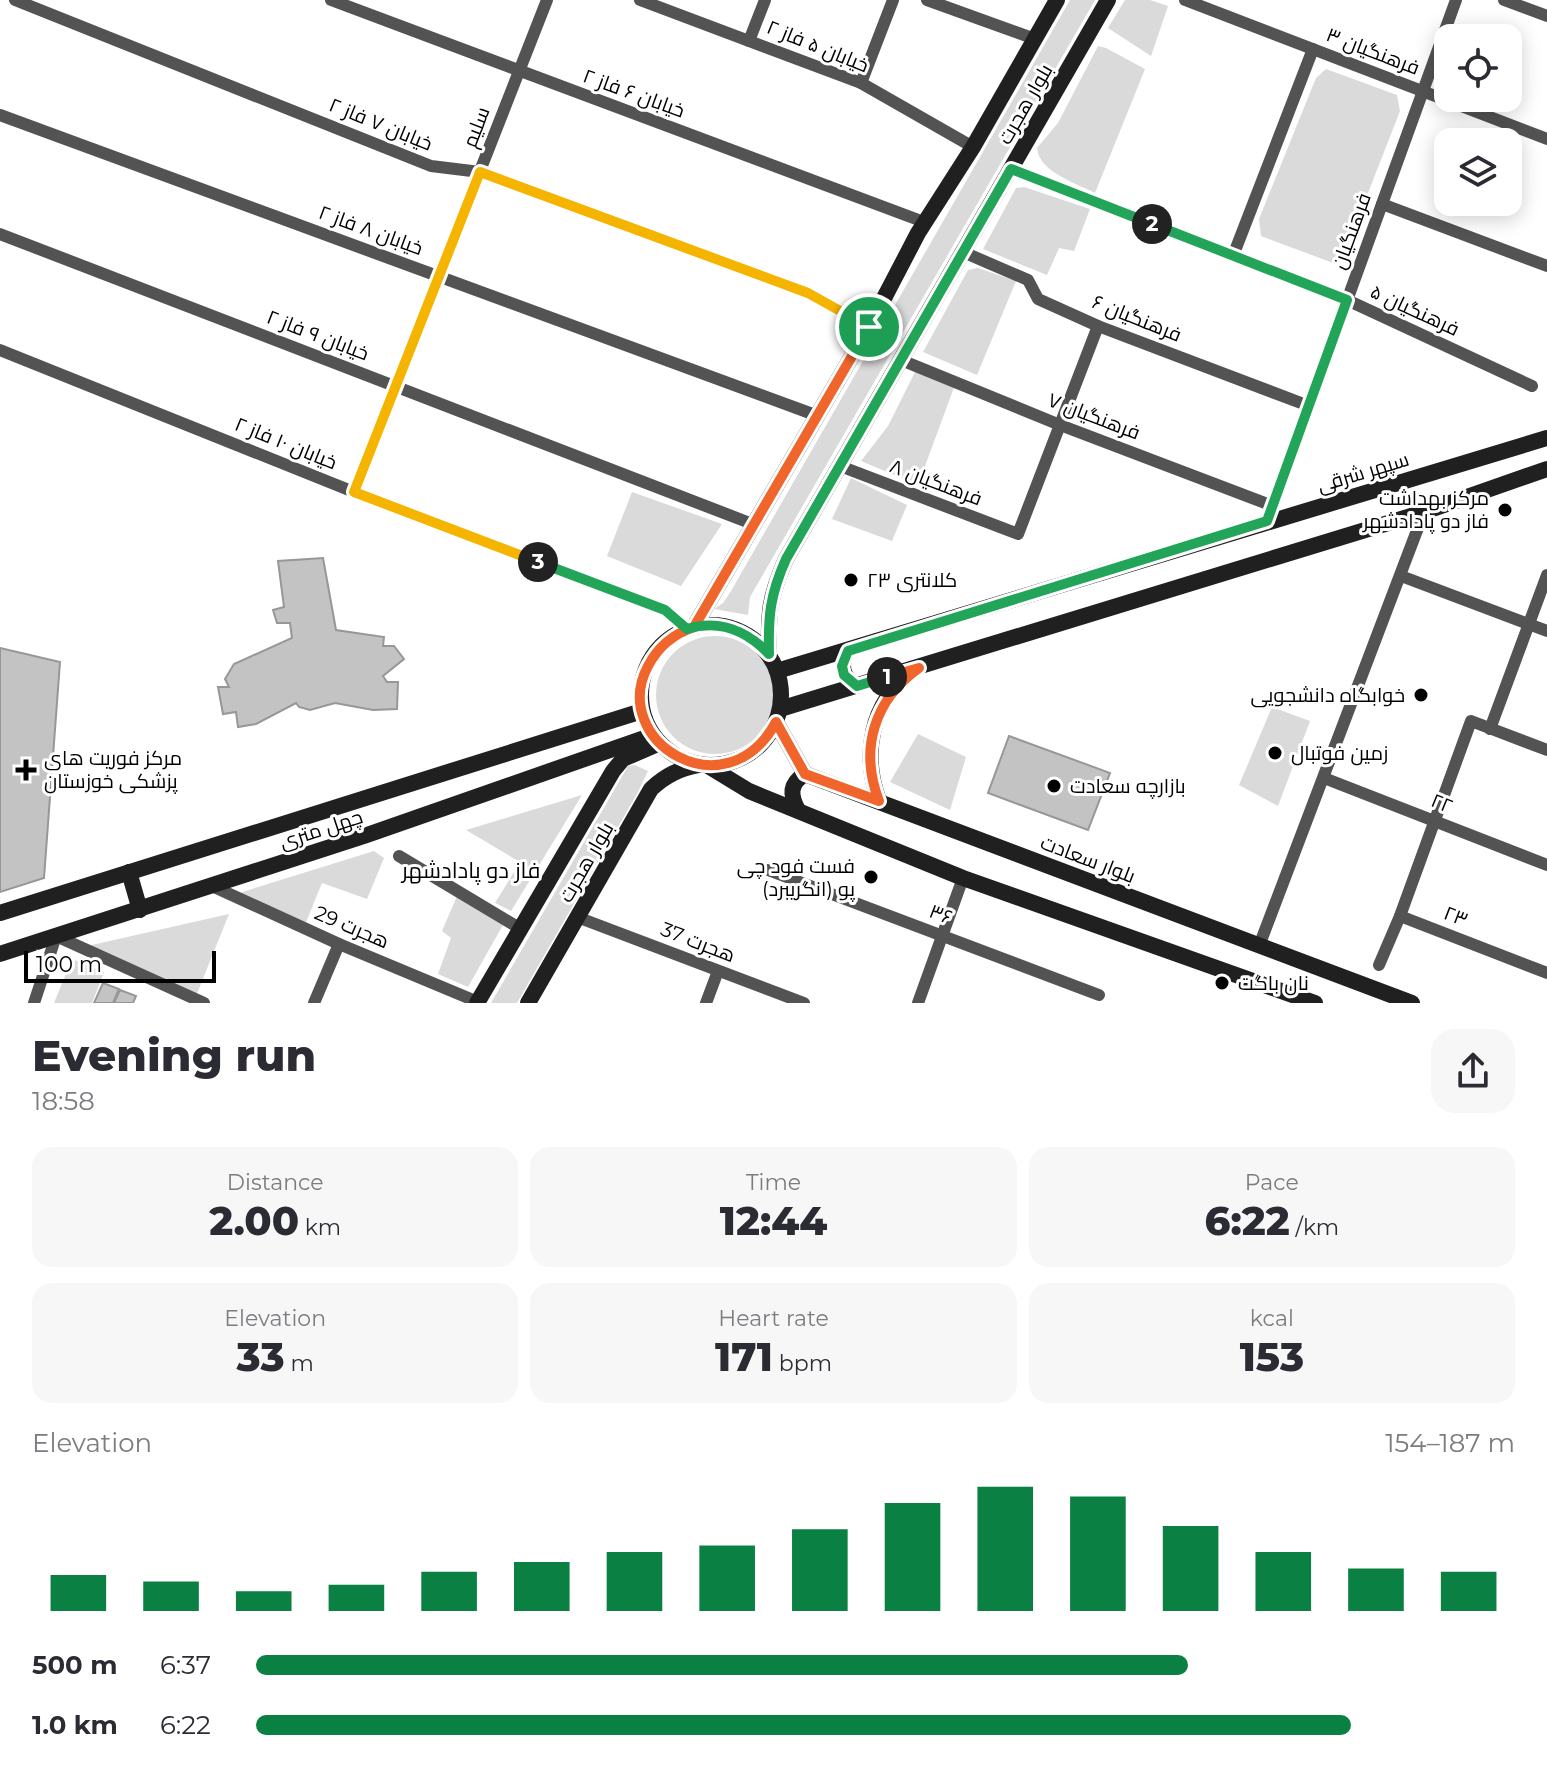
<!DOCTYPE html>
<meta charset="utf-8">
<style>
:root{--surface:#fff;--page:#f7f7f7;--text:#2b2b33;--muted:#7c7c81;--accent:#0b8043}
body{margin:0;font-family:Montserrat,Cairo,sans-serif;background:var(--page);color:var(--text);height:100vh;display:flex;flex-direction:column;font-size:30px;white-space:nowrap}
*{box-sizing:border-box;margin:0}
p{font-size:26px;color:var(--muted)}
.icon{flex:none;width:44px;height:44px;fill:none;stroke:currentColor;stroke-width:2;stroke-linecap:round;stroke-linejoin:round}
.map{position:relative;height:1003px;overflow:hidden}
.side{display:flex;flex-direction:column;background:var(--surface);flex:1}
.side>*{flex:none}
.fabs{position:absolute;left:1434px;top:24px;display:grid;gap:16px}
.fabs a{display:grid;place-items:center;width:88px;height:88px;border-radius:16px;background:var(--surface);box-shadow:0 4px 20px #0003;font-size:40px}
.scale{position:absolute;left:24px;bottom:20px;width:192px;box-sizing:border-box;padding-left:8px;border:4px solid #000;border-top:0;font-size:22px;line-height:28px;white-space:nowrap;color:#000;-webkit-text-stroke:6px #fff;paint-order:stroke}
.pin{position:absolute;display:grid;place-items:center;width:68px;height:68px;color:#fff;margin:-34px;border:4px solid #fff;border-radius:50%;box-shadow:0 2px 8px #0007}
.km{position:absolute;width:40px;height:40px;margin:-20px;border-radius:50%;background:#222;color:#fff;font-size:22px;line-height:40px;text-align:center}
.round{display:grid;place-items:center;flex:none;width:84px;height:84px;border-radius:24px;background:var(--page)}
.overview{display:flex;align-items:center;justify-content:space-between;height:136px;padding:0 32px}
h1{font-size:44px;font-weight:800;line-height:60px}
.metrics{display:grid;grid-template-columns:repeat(3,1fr);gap:12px;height:136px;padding:8px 32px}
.metrics div{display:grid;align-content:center;border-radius:20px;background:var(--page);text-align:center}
.metrics b{font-size:40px;font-weight:800}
.metrics small{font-size:22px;font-weight:400}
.metrics p{font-size:22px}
.chart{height:224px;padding:16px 32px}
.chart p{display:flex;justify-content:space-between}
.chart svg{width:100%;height:144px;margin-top:8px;stroke:var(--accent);stroke-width:6}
ul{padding:0 32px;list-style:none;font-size:26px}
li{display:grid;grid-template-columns:128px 96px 1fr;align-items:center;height:60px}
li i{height:20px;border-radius:10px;background:var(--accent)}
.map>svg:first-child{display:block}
.green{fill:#dadada}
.building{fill:#c3c3c3;stroke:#979797;stroke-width:2}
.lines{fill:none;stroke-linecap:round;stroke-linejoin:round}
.street{stroke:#535353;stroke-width:12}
.secondary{stroke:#202020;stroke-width:16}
.split-1-casing{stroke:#fff;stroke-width:16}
.split-2-casing{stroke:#fff;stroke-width:16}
.split-3-casing{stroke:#fff;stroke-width:16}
.split-4-casing{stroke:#fff;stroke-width:16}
.split-1{stroke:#f0652b;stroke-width:10}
.split-2{stroke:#22a559;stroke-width:10}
.split-3{stroke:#22a559;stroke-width:10}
.split-4{stroke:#f5b400;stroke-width:10}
.poi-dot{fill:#000;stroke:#fff;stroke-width:3}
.labels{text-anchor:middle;stroke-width:6;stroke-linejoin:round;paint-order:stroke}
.street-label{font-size:20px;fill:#000;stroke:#fff}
.poi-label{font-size:20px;fill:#000;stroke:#fff;text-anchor:start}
.neighbourhood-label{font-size:22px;fill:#000;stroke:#fff}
</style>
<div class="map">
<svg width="1547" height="1003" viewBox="0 0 1547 1003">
<rect width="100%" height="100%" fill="#fff"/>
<g class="green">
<polygon points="1070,0 1095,0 750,597 748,615 714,609 723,603 731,591"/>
<polygon points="1125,0 1150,0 1168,6 1151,56 1108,28"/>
<path d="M1098,46L1106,48L1145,69L1095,193C1076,183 1039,172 1037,148L1058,123Z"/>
<polygon points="1326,69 1397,95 1400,111 1345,252 1333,263 1261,236 1259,219 1316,78"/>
<polygon points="1024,187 1090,209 1074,251 1059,248 1047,275 983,249 1016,188"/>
<polygon points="978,268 1016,281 977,375 923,352 968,270"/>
<polygon points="918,366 956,382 918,485 861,461 888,426"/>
<polygon points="851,478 907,505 892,541 832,519"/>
<polygon points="632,492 722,524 681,586 607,556"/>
<circle cx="715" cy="695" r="59"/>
<polygon points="1272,707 1310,721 1278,806 1239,785"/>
<polygon points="918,734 966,757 950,810 890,782"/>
<polygon points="635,765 648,771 638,792 517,1003 491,1003 628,766"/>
<polygon points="582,795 511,911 495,903 520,862 466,830"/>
<polygon points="374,851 384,858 367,899 322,883 304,927 226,897"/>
<polygon points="457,896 504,923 468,987 438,974 451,938 442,931"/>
<polygon points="229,914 196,996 83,947"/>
<polygon points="72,959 104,972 92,1003 54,1003"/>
</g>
<g class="building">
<polygon points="323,558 336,630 384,637 383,646 394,646 404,659 383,676 387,682 398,682 397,709 373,710 335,703 310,710 299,707 296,703 256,724 238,727 236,712 223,714 218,687 229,687 225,679 234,664 292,638 290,623 277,623 273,610 284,607 278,561"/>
<polygon points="0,648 60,662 44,878 0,892"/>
<polygon points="1009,736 1110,773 1088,830 988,793"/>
<polygon points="103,983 119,989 113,1003 94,1003"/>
<polygon points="120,990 136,996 133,1003 114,1003"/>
</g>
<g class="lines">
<g class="street">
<polyline points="15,0 431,166 480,172 808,293 869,327"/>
<polyline points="331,0 924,222"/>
<polyline points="640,0 861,83 973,147"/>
<polyline points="927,0 1035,39"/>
<polyline points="1185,0 1547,139"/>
<polyline points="1504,0 1547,16"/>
<polyline points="749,41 765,0"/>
<polyline points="861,83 893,0"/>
<polyline points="0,115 818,416"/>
<polyline points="1011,169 1347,300 1532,386"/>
<polyline points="1382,204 1547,266"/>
<polyline points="0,234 755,525"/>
<polyline points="963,252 1028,280 1038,299 1098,326 1309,406"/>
<polyline points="1233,256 1313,49"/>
<polyline points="0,350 354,492 665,610 687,629"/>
<polyline points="901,360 1060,425 1273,506"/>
<polyline points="840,466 1018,534 1098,326"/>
<polyline points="354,492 547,0"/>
<polyline points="1267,521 1456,0"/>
<polyline points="1401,576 1547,631"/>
<polyline points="1490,729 1547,575"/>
<polyline points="1324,778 1547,865"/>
<polyline points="399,856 521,929"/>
<polyline points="768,870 1099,995"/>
<polyline points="212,886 339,944 478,1002"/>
<polyline points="1400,916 1471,721 1547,750"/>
<polyline points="577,917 804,1003"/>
<polyline points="1259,946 1424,512"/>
<polyline points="1379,965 1400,916 1547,973"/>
<polyline points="34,1003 56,936 204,1003"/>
<polyline points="314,1003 339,944"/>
<polyline points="706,1003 718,971"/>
<polyline points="918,1003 963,878"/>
</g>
<g class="secondary">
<circle cx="711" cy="695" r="70"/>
<polyline points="694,627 869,327 918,233 973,147 1057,0"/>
<path d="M848,651C839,665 842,677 857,686"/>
<path d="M769,654C768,614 769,597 786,559L1108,0"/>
<polyline points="777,671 1547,438"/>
<polyline points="780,709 1424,512 1547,469"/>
<polyline points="776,722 805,774 1412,1003"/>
<polyline points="708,766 749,791 963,878 1315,1003"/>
<path d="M879,801C862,755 870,704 911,673"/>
<path d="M798,810C790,795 789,784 805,774"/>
<polyline points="129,872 140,910"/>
<polyline points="0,913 642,711"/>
<polyline points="0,954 364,836 653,735"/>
<polyline points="477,1003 613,771 623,759 658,744"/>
<path d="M528,1003L651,789C666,775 679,769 699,765"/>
</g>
</g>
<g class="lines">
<defs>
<path id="split-1" d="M869,327L694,627C673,634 658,647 648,666C608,741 726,814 776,722L805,774L879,801C859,749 874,700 919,668L887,677"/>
<polyline id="split-2" points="887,677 857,686 844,675 842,666 848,651 1267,521 1347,300 1152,224"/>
<path id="split-3" d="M538,562L665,610L687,629C719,619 747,631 769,654C768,616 770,595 786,559L1011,169L1152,224"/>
<polyline id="split-4" points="538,562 354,492 480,172 808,293 869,327"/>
</defs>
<use href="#split-1" class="split-1-casing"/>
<use href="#split-2" class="split-2-casing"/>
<use href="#split-3" class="split-3-casing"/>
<use href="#split-4" class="split-4-casing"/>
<use href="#split-1" class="split-1"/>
<use href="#split-2" class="split-2"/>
<use href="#split-3" class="split-3"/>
<use href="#split-4" class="split-4"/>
</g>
<g class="poi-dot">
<circle cx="1505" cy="510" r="8"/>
<circle cx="851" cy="580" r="8"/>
<circle cx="1421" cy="695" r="8"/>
<circle cx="1275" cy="753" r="8"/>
<path d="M22 758h8v8h8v8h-8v8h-8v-8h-8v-8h8z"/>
<circle cx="1054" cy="786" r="8"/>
<circle cx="871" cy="877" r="8"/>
<circle cx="1222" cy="983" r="8"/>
</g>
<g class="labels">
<g class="street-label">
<text transform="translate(818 46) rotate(22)" y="7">خیابان ۵ فاز ۲</text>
<text transform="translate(1373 51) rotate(21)" y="7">فرهنگیان ۳</text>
<text transform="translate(634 93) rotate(20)" y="7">خیابان ۶ فاز ۲</text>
<text transform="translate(1025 104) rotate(-60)" y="7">بلوار هجرت</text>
<text transform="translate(381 124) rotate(22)" y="7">خیابان ۷ فاز ۲</text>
<text transform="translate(476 127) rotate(-69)" y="7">سلیم</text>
<text transform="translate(371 230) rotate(20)" y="7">خیابان ۸ فاز ۲</text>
<text transform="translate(1351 231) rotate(-70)" y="7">فرهنگیان</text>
<text transform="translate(1415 310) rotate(25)" y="7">فرهنگیان ۵</text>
<text transform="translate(1137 318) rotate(22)" y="7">فرهنگیان ۶</text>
<text transform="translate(318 335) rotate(21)" y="7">خیابان ۹ فاز ۲</text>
<text transform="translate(1094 416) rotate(21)" y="7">فرهنگیان ۷</text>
<text transform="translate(286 443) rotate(22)" y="7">خیابان ۱۰ فاز ۲</text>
<text transform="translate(1363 472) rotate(-17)" y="7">سپهر شرقی</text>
<text transform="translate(936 482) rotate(21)" y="7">فرهنگیان ۸</text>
<text transform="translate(1442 803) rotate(22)" y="7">۲۲</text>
<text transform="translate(321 829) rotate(-18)" y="7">چهل متری</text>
<text transform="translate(1088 859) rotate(21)" y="7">بلوار سعادت</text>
<text transform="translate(586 862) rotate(-60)" y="7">بلوار هجرت</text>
<text transform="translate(941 914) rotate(21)" y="7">۳۶</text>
<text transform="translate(1456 916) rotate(21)" y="7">۲۳</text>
<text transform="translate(352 927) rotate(23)" y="7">هجرت 29</text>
<text transform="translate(698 942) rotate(21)" y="7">هجرت 37</text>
</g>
<g class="poi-label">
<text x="1489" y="505" text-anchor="end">مرکز بهداشت<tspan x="1489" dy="23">فاز دو پادادشهر</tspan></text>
<text x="867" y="587">کلانتری ۲۳</text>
<text x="1405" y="702" text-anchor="end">خوابگاه دانشجویی</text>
<text x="1291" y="760">زمین فوتبال</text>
<text x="44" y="765">مرکز فوریت های<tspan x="44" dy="23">پزشکی خوزستان</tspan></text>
<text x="1070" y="793">بازارچه سعادت</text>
<text x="855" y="873" text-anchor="end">فست فود چی<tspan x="855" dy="23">پو (انگریبرد)</tspan></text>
<text x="1238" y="990">نان باگت</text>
</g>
<g class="neighbourhood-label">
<text x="471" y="878">فاز دو پادادشهر</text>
</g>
</g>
</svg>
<div class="fabs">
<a><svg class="icon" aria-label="locate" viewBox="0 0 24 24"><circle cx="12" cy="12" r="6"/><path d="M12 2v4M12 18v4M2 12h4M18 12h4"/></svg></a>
<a><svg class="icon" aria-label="layers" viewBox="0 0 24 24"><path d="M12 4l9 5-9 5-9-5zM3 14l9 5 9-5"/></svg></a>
</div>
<div class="scale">100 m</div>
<div class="pin" style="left:869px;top:327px;background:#1e9e55"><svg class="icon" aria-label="arrive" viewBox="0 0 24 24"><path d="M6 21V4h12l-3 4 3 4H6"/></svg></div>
<b class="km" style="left:887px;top:677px">1</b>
<b class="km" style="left:1152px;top:224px">2</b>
<b class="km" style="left:538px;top:562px">3</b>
</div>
<section class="side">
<div class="overview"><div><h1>Evening run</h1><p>18:58</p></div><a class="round"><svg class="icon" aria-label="share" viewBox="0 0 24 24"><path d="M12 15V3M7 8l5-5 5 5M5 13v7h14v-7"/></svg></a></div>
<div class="metrics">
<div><p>Distance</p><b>2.00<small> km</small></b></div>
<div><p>Time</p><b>12:44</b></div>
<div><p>Pace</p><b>6:22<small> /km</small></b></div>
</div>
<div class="metrics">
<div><p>Elevation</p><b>33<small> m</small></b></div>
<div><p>Heart rate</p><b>171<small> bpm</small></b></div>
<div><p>kcal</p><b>153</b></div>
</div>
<div class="chart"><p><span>Elevation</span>154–187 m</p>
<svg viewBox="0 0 160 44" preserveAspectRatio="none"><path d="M5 44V33M15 44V35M25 44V38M35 44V36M45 44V32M55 44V29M65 44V26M75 44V24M85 44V19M95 44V11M105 44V6M115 44V9M125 44V18M135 44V26M145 44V31M155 44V32"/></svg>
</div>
<ul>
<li><b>500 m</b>6:37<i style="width:74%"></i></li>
<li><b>1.0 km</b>6:22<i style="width:87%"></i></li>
</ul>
</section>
